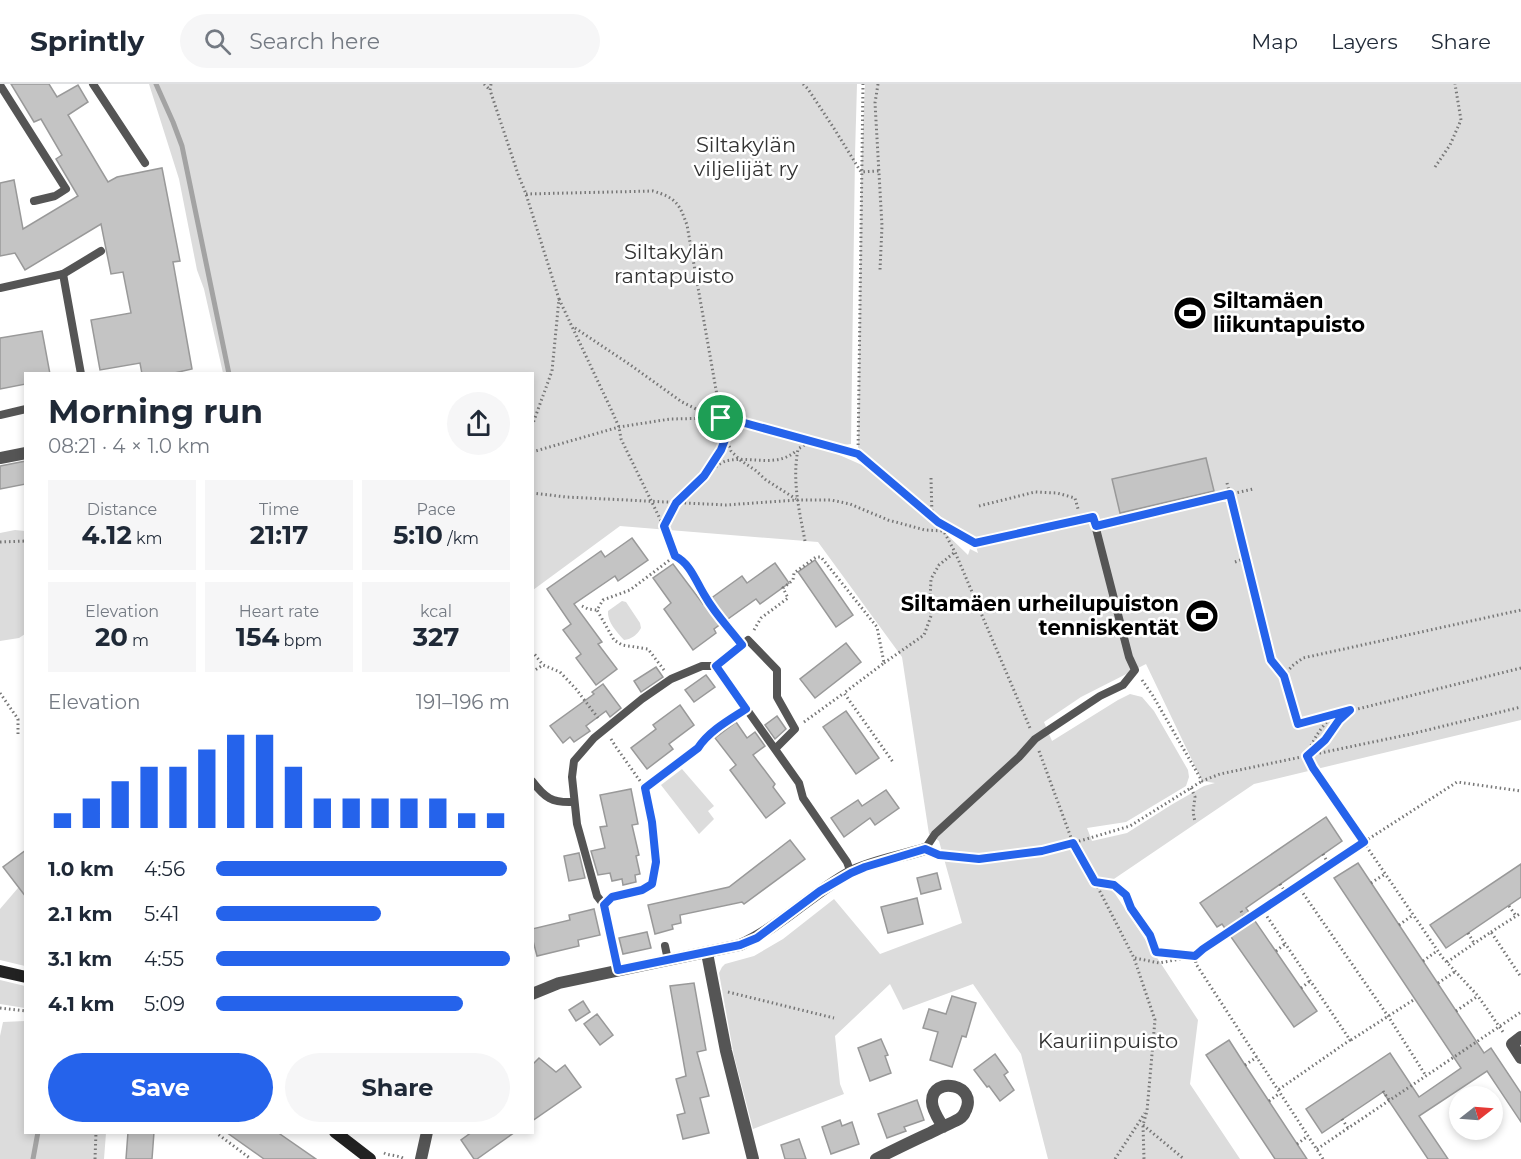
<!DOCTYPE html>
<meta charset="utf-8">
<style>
:root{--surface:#fff;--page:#f6f6f7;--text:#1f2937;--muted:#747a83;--line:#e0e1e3;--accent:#2563eb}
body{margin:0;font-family:Montserrat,sans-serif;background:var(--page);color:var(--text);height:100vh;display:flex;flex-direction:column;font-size:22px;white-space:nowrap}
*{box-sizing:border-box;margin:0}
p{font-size:20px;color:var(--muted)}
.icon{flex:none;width:33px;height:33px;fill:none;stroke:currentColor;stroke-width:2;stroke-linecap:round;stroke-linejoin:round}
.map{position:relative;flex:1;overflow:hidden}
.details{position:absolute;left:24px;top:288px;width:510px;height:762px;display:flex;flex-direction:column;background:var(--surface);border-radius:0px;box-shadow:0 3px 9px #0003}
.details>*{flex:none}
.needle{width:39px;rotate:73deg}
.buttons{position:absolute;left:1449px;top:1002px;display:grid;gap:12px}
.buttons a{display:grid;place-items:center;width:54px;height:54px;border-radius:50%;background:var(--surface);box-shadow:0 3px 9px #0003;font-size:30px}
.pin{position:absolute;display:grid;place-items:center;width:51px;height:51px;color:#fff;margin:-26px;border:3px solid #fff;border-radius:50%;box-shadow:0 2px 6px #0007}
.round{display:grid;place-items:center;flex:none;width:63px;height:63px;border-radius:32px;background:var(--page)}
.head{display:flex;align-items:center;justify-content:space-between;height:102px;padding:0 24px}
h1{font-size:33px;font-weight:700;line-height:45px}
.stats{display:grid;grid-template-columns:repeat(3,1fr);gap:9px;height:102px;padding:6px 24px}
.stats div{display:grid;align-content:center;border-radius:0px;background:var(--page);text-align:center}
.stats b{font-size:26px;font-weight:700}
.stats small{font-size:16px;font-weight:400}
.stats p{font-size:16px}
.chart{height:168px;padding:12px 24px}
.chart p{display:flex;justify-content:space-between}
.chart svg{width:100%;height:108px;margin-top:6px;stroke:var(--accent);stroke-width:6}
.primary-button{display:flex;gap:12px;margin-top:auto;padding:12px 24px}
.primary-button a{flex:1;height:69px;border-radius:36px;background:var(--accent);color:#fff;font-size:24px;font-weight:700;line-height:69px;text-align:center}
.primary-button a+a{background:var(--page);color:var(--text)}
ul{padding:0 24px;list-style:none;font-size:20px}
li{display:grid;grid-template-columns:96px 72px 1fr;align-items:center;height:45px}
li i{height:15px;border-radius:8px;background:var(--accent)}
header{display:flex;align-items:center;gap:36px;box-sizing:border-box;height:84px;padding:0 30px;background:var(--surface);border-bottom:2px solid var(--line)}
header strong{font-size:28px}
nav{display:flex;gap:33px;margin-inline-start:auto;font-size:21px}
.search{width:420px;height:54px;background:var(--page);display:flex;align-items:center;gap:15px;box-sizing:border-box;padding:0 21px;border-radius:33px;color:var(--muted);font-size:22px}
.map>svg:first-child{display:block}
.green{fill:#dcdcdc;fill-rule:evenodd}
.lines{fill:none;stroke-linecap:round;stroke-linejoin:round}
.stream{stroke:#a3a3a3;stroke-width:5}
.building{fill:#c4c4c4;stroke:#999;stroke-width:1.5}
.path{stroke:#777;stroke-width:3;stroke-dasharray:1.5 3;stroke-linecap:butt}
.lane{stroke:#555;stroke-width:8}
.street{stroke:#555;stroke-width:12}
.secondary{stroke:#222;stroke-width:12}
.route-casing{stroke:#fff;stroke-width:12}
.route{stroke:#2563eb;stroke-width:8}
.labels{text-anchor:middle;stroke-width:5;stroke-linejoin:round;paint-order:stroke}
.park-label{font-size:21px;fill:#333;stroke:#fff}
.poi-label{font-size:21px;font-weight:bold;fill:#000;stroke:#fff;text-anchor:start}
</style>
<header>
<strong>Sprintly</strong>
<div class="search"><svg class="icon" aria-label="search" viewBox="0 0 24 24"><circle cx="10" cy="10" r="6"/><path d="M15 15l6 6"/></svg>Search here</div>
<nav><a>Map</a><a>Layers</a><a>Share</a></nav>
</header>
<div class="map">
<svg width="1521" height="1075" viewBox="0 0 1521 1075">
<rect width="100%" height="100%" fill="#fff"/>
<g class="green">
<path d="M149,0H857L855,71L851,360L837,362V370L862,381L934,438L968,471L970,465L978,469L975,459L858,370L861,88L865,0H1521V636L1254,700L1108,799L1198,936L1190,1000L1240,1075H1048L1021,970L973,900L903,926L890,900L835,952L840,1000L844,1010L753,1045L734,972L719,889L722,883L725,880L754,872L783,855L834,815L880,870L962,839L939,757L929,750L902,573L818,458L620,442L533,506L532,290L223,289L204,205L197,186L179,95ZM1146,580L1202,697L1215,699L1204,702L1171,721L1127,749L1092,757L1087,744L1126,738L1186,702L1189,693L1188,686L1154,627L1142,613L1130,610L1118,616L1052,657L1044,638L1081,613Z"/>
<polygon points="15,446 25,447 25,550 19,554 0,557 0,449"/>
<path d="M622,517L626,518L640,539L641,544C637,551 632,555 624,556C617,548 607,538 608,527Z"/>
<polygon points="682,685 714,722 708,727 714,735 699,750 661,701"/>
<polygon points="25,798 25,882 0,876 0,825 18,804"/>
<polygon points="0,896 25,902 25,924 0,920"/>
<polygon points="25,937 26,1048 106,1049 104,1075 0,1075 0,952 3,938"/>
</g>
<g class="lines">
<g class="stream">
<polyline points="156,0 173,38 182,62 229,290"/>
<polyline points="33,1075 38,1048"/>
</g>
</g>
<g class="building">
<polygon points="11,0 49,0 57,13 78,1 88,18 68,31 108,98 117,93 162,84 180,177 173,178 192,285 170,290 142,290 140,279 100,286 91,236 131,229 123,188 111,190 101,140 25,186 15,169 0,172 0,99 14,96 23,145 78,112 56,75 62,71 41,35 34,38"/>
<polygon points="42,247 50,290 26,290 26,300 0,305 0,254"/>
<polygon points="1206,374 1214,407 1120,429 1112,395"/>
<polygon points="26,377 26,400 0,405 0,382"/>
<polygon points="632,454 648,476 618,497 615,492 574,520 602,558 598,560 617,585 596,601 576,574 581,570 563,546 571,540 547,505 601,467 605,473"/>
<polygon points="815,476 853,531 836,543 798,488"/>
<polygon points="775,479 789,499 760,520 756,515 714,545 716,549 693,566 664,525 671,519 653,494 673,480 703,520 742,492 747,499"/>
<polygon points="846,559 861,578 815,614 800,595"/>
<polygon points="656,583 663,593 641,608 634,597"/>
<polygon points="706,591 715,603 694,618 685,606"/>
<polygon points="603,600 621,624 610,633 606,627 586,642 590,647 574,658 570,653 563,659 550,642 594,610 592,608"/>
<polygon points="680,621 694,641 669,660 673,665 647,685 631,664 656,645 653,641"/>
<polygon points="846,627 879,674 856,690 823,643"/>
<polygon points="777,632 786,645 775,655 765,641"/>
<polygon points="736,638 747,654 755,648 765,662 753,671 775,700 773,703 785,719 766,734 730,686 736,681 715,654"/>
<polygon points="631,705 638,740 632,741 639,771 636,772 640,790 635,791 636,798 623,801 622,795 612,797 610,789 598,791 591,767 605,764 600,743 607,742 600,711"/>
<polygon points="886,706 899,724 875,741 870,734 844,753 831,734 858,716 862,722"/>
<polygon points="1326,733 1342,757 1246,824 1317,927 1294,943 1222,840 1217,843 1200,819"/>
<polygon points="790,756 805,775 744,820 742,818 680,831 681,839 672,841 673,845 655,850 648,821 729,803"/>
<polygon points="26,766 26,813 3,783"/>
<polygon points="579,769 585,794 569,797 564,772"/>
<polygon points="1358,779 1484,969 1491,964 1521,1009 1521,1038 1487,987 1419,1032 1448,1075 1428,1075 1383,1008 1322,1049 1306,1025 1390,969 1419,1013 1461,984 1334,794"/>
<polygon points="1521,780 1521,813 1446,864 1430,841"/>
<polygon points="937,789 941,805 921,810 917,794"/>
<polygon points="917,814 923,840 888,849 881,823"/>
<polygon points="594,825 600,851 578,856 579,862 537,872 532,853 532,845 570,836 569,831"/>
<polygon points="647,848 651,864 623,870 619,854"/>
<polygon points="694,899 706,966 697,968 709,1012 700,1014 709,1049 683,1055 677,1031 685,1029 676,995 686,992 670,902"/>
<polygon points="952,912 976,919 966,953 962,952 952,983 930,976 938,948 923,944 929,925 946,930"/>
<polygon points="583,917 590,928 576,937 569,926"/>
<polygon points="597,930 613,951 600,961 584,940"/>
<polygon points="881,955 888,971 885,972 891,989 870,997 858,964"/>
<polygon points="1229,956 1245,981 1307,1075 1275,1075 1206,971"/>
<polygon points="995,970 1008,988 1004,991 1014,1006 1000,1017 989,1002 987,1003 974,986"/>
<polygon points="539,974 556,988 565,981 581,1003 532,1037 532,981"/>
<polygon points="917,1016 924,1036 904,1043 906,1047 887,1054 878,1030"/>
<polygon points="840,1036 842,1042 852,1038 859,1060 831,1070 822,1043"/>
<polygon points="128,1048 154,1048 152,1075 126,1075"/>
<polygon points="226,1048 277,1048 316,1075 264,1075"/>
<polygon points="472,1048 515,1048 477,1075 474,1075 461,1056"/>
<polygon points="799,1055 806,1075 785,1075 781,1061"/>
</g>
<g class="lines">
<g class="path">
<polyline points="484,0 490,6"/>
<polyline points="491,0 490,6 518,90 526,110 559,215 552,287 532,342"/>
<polyline points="803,0 808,5 835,46 861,88 879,87"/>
<polyline points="878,0 875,19 882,142 880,186"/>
<polyline points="1435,83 1450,61 1461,36 1455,0"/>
<path d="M526,110L653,107C676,114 679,119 687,141L721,334L726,353L721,366L704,392L676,419L664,443"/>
<path d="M559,215L610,323L619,343L621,355L664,443L675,472C691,480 696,498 705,513C714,526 725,539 734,551"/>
<polyline points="575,244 629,280 682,318 696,325 716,332"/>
<polyline points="741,338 731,344 726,353 731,367 740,376 755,386 766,396 796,415"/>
<polyline points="532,368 619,343 670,335 721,334 741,338 858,370 938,437 966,454"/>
<polyline points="858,370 863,0"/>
<path d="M705,391C711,387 719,379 726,377C750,371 777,385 797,366"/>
<polyline points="931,394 932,432"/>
<polyline points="1227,399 1271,576 1284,592 1298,640 1521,584"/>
<polyline points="532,409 566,413 726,421 797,416 831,416 850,420 888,436 925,446 944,447"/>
<polyline points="979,422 1035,408 1057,409 1075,414 1078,425"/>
<polyline points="938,437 955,468 1030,644"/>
<polyline points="1106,439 1253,405"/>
<path d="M805,457C799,425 792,397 798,365L811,357"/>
<polyline points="0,458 26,457"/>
<polyline points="1235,478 1246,474"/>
<polyline points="582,522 588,525 597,526"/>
<polyline points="754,546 761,534 788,514 783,504 793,496 794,489 816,473 821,473 877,543 884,579 844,609 893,678"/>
<polyline points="532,567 543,581"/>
<polyline points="884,579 924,551 931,532 930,517 931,495 939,481 955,468"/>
<polyline points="664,586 648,565 622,561 614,556 597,526 603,516 630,506 675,472"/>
<polyline points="532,588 543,581 560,588 576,605 598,634"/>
<polyline points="1284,592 1292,582 1303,574 1521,526"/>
<polyline points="1142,596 1153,612 1202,697 1220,690 1411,650 1521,623"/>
<polyline points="0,609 18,635 18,650"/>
<polyline points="804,638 844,609"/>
<polyline points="611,655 616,663 645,704 652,738 655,779 652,800 642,806 612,814"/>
<polyline points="1039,667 1073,759 1095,798 1134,874 1155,936 1147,1027 1143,1041 1144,1075"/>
<path d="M1307,670C1314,655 1321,642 1334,631"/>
<polyline points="1308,670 1325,656 1339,636 1348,627"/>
<polyline points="1307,672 1313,684 1442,873 1478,912 1503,948"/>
<path d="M645,704L698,664C708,649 724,640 738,631"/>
<polyline points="1191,704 1195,713 1193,728 1195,738"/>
<polyline points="937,770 979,775 1042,767 1073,759 1130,742 1202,697"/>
<polyline points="1323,770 1329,781"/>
<polyline points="1096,798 1114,801 1126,811 1131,824 1151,851 1156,868 1195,872"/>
<polyline points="1371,799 1385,790"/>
<polyline points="1280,800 1286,809"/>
<polyline points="1298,802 1388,932 1426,992"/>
<polyline points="1509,822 1516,832"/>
<polyline points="1262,825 1350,956 1278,1006"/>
<polyline points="1241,827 1246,836"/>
<polyline points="1399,841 1413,831"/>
<polyline points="1491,848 1521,829"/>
<polyline points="1468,849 1474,859"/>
<polyline points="1276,867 1285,860"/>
<polyline points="1135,874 1159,879 1191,873"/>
<polyline points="1423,877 1437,867"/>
<polyline points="1447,878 1491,848 1521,893"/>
<polyline points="1438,899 1456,887"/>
<polyline points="1301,904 1310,897"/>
<polyline points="728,908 834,934"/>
<polyline points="0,924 26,927"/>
<polyline points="1456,927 1478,912"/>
<polyline points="1351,956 1415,915"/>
<polyline points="1245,981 1257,973"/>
<polyline points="1383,1007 1389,1016"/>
<polyline points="1269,1017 1280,1009"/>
<polyline points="1342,1035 1348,1044"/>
<polyline points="1143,1041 1184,1075"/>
<polyline points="215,1048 251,1075"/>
<polyline points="1297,1060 1308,1052"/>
<polyline points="1317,1065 1521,928"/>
<path d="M384,1069C390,1072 399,1071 404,1075"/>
<polyline points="95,1075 96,1048"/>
<polyline points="1115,1075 1145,1029"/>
<polyline points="1323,1075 1196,880 1195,872 1203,865 1297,801 1457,698 1521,707"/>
</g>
<g class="lane">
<polyline points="93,0 145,79"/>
<polyline points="0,1 66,105 55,112 34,117"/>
<polyline points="63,190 81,290"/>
<polyline points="0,204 63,190 101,167"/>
<polyline points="0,331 26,325"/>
<polyline points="775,665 795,645 777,613 777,586 748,556 716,582 799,699 803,714 847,778 851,789"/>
<path d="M532,697C545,714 552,719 573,718"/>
<polyline points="925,765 935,750 1019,673 1035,655 1100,612 1123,601 1135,586 1129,573 1093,433 975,459"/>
<polyline points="665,862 668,876"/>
<polyline points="618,886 604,821 597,812 577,740 572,693 574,677 594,654 642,615 671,595 702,582 716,582"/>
</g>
<g class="street">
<polyline points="0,374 26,369"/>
<polyline points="707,869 726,967 753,1075"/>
<path d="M532,910L559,899L740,861C780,843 811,810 849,789C872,777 900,773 925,765"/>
<polyline points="1521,953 1512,960 1521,974"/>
<polyline points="421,1075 427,1048"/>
<path d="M876,1075C894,1066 912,1057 930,1049C939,1044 950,1040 959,1035C962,1033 964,1031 965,1028C980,1000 931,991 932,1018C932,1026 939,1036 943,1043"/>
</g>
<g class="secondary">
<polyline points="0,887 26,893"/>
<polyline points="335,1048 370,1075"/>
</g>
</g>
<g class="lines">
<defs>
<path id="route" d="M721,334L741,338L858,370L938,438L975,459L1093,433L1096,442L1230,410L1271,576L1284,592L1298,640L1350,626L1339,636L1325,656L1307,672L1313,684L1364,758L1203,865L1195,872L1156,868L1150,851L1131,824L1126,811L1114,801L1095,798L1073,759L1042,767L979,775L939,771L925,765L865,783L851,789L820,807L757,854L740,861L618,886L604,821L612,813L642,806L652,800L656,778L652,738L645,704L698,664C709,647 729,636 746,625L716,582L742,561C730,545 715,530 705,512C696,498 691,480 675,472L664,442L676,419L704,392L721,366L726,353Z"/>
</defs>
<use href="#route" class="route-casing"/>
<use href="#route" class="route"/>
</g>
<defs>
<symbol id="stadium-disc" viewBox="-11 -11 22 22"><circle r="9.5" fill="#000" stroke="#fff"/><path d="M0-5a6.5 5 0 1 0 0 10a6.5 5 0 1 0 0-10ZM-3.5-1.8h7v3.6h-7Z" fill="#fff"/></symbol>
</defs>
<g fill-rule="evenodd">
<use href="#stadium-disc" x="1171" y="210" width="38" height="38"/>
<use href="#stadium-disc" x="1183" y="513" width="38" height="38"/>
</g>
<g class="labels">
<g class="park-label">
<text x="746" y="68">Siltakylän<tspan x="746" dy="24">viljelijät ry</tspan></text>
<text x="674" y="175">Siltakylän<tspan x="674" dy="24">rantapuisto</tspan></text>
<text x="1108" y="964">Kauriinpuisto</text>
</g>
<g class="poi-label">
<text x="1213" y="224">Siltamäen<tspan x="1213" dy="24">liikuntapuisto</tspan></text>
<text x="1179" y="527" text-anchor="end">Siltamäen urheilupuiston<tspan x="1179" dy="24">tenniskentät</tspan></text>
</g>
</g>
</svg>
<div class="buttons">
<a><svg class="needle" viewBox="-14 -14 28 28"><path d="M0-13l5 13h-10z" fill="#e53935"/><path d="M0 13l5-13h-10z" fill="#747a83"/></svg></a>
</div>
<div class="pin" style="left:721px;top:334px;background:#1e9e55"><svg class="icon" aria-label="arrive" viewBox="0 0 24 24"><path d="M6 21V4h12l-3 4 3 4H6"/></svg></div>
<section class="details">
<div class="head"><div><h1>Morning run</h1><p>08:21 · 4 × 1.0 km</p></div><a class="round"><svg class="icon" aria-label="share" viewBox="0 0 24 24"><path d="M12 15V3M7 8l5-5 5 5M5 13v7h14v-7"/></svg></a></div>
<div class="stats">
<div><p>Distance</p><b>4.12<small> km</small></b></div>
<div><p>Time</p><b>21:17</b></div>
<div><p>Pace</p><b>5:10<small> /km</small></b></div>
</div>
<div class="stats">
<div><p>Elevation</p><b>20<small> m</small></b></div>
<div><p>Heart rate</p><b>154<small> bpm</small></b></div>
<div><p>kcal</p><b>327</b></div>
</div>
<div class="chart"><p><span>Elevation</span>191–196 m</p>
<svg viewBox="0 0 160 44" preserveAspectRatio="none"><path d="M5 44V38M15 44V32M25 44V25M35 44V19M45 44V19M55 44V12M65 44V6M75 44V6M85 44V19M95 44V32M105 44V32M115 44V32M125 44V32M135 44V32M145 44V38M155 44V38"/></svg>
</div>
<ul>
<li><b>1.0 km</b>4:56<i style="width:99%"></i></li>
<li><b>2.1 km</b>5:41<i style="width:56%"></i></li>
<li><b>3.1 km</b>4:55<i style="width:100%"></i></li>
<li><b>4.1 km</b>5:09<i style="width:84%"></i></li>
</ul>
<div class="primary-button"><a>Save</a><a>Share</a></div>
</section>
</div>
